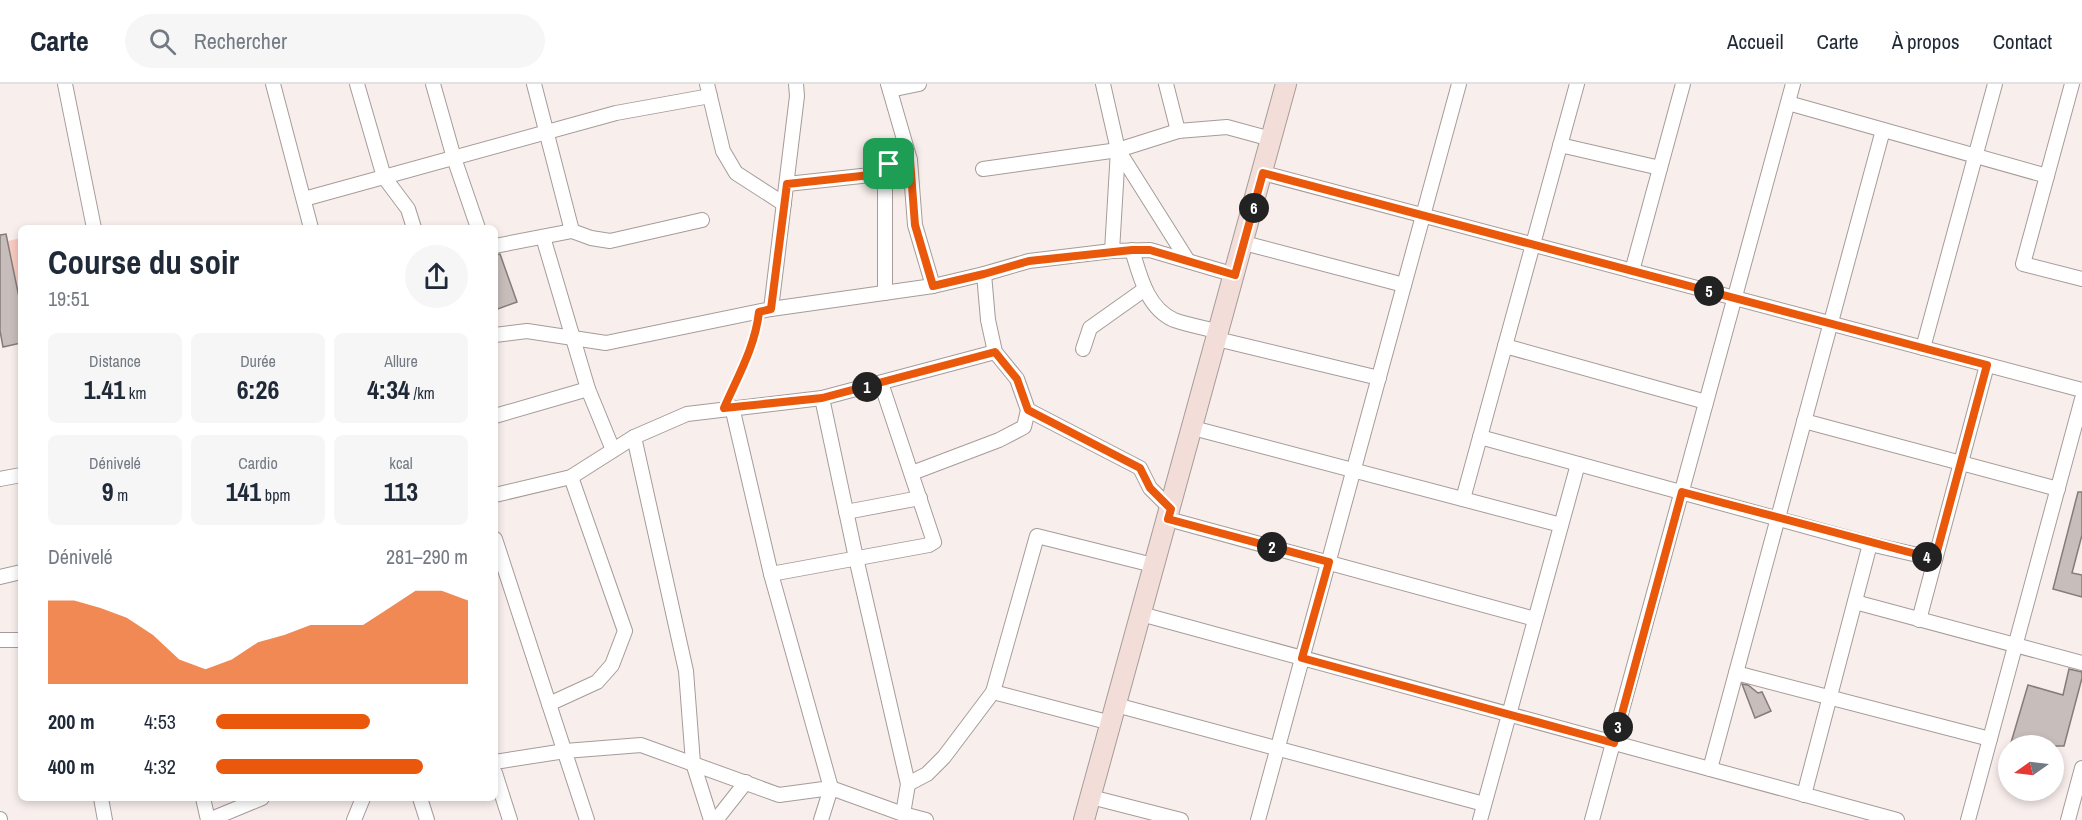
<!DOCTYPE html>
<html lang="fr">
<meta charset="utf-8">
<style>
:root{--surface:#fff;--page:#f6f6f7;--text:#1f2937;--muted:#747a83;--line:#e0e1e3;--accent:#ea580c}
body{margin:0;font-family:"Archivo Narrow",sans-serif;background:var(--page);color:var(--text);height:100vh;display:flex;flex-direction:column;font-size:22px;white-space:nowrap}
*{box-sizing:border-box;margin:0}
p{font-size:20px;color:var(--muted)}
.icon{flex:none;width:33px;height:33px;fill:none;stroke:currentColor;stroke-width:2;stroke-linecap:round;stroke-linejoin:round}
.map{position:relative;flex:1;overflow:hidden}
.panel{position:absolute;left:18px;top:141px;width:480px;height:576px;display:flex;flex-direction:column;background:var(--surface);border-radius:9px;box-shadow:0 3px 9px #0003}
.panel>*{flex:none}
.needle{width:39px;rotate:256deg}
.tools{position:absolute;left:1998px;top:651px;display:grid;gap:12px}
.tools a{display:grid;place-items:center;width:66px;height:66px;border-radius:50%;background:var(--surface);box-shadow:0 3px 9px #0003;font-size:30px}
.pin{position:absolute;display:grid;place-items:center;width:51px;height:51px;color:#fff;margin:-26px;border-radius:12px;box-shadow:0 3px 9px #0006}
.km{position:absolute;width:30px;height:30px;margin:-15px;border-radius:50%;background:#222;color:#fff;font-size:16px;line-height:30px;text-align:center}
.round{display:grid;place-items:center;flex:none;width:63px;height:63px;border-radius:32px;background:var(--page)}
.head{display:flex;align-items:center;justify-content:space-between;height:102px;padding:0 30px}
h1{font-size:33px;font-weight:700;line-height:45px}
.metrics{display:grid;grid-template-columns:repeat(3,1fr);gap:9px;height:102px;padding:6px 30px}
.metrics div{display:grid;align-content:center;border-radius:9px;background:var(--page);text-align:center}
.metrics b{font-size:26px;font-weight:700}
.metrics small{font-size:16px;font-weight:400}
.metrics p{font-size:16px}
.chart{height:168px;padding:12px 30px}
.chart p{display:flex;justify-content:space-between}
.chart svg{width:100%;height:108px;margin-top:6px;fill:var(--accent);opacity:.7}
ul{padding:0 30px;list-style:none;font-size:20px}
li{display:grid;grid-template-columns:96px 72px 1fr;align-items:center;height:45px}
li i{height:15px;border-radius:8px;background:var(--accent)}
header{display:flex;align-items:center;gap:36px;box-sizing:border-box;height:84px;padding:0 30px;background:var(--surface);border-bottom:2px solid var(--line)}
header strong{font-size:28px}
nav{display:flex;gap:33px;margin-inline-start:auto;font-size:21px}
.search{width:420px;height:54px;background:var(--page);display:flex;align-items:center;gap:15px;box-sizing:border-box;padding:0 21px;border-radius:33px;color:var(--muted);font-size:22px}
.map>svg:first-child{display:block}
.green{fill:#facbc0}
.building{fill:#c7bdbb;stroke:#857c7a;stroke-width:1.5}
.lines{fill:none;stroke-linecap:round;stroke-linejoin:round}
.street-casing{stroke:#a59c9a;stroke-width:16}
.secondary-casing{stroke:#a59c9a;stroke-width:22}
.path{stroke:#afa8a6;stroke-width:3;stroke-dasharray:3 4.5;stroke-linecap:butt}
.street{stroke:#fff;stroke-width:14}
.secondary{stroke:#f3ddd9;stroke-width:20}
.route-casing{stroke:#fff;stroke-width:12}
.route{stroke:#ea580c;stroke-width:8}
</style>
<header>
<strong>Carte</strong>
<div class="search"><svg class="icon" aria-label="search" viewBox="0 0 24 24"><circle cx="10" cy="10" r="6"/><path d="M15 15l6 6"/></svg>Rechercher</div>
<nav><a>Accueil</a><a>Carte</a><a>À propos</a><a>Contact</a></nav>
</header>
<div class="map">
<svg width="2082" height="736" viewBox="0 0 2082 736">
<rect width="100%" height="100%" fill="#f8eeec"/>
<polygon class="green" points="21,154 21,223 8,157"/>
<g class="building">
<polygon points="6,150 21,223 21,259 3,263 0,247 0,151"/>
<polygon points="500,170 517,218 495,226 495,171"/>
<polygon points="2078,408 2082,408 2082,451 2072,489 2082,491 2082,513 2053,505"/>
<polygon points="2069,585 2082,588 2082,594 2064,662 2010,662 2028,601 2063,611"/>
<polygon points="1742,600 1748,601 1758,609 1762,608 1771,627 1755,634"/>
</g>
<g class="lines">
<defs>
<g id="street">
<polyline points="65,0 94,144"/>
<polyline points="273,0 311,144"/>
<polyline points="357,0 384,93 408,125 414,144"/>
<polyline points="433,0 454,74 478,144"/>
<polyline points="534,0 572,147"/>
<polyline points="707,0 723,67 736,89 784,120"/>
<polyline points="888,0 910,76 915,141 933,202"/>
<polyline points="1103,0 1118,66 1112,167"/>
<polyline points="1166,0 1178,47"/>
<polyline points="2072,0 2023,180 2082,195"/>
<polyline points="890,6 919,0"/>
<polyline points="1788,19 2047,92"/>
<polyline points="1560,61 1660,84"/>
<polyline points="1118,66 1188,177"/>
<polyline points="983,85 1118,66 1178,47 1227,43 1271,55"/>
<polyline points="885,89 885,209"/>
<polyline points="1263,89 2082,306"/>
<path d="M787,100L880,90L885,89C891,76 896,77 910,76"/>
<polyline points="304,115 616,29 710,12"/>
<polyline points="543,153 588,305 613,366"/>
<polyline points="1244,159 1404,201"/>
<polyline points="495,162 572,147 591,154 610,157 702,136"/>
<path d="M1132,166C1140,192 1147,224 1174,236C1188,241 1205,244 1220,248"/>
<polyline points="1632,187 1683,0"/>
<polyline points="984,190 1029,177 1112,167 1150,166 1235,191"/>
<polyline points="771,225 797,12 796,0"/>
<polyline points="495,251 527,247 606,259 771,225 933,202 984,190 988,236 995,268 1017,295 1028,326 1140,384 1150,404 1171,425"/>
<polyline points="1217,255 1379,294"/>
<polyline points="1505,262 1706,318"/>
<polyline points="1923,264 1995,0"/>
<polyline points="1083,265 1090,244 1145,205"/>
<polyline points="822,314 856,474 908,700 903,730"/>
<polyline points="732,323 771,490 831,704 821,736"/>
<polyline points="495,332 588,305"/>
<polyline points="1804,337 2058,405"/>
<polyline points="1193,344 1561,441"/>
<polyline points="634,353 686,587 693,679 711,736"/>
<polyline points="1480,353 1870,460 1935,475"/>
<polyline points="912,389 999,356 1024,343 1028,326"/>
<polyline points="0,395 21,391"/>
<polyline points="495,411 571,393 634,353 687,330 822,314 995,268"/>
<polyline points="1463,415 1577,0"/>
<polyline points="846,428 920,414"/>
<polyline points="1168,435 1535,535"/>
<polyline points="495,455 587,736"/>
<polyline points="771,490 929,461 934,458 881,299"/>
<polyline points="0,493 21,488"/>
<polyline points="1855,518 2082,579"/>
<polyline points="1141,530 1897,736"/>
<polyline points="1919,536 1987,281"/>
<polyline points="0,556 21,556"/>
<polyline points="1736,589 1990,655"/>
<polyline points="993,608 1037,452 1153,481"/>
<polyline points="549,620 597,598 612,581 625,547 571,393"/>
<polyline points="1116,621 1484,720"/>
<polyline points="495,678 565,667 641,661 779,711 831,704 903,730 926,736"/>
<polyline points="1710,685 1883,46"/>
<polyline points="495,689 510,736"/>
<polyline points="908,700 927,690 944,673 993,608 1111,639"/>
<polyline points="1804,711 1870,460"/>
<polyline points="1091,713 1181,736"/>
<polyline points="101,714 105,736"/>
<polyline points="203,714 208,736"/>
<polyline points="420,714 427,736"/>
<polyline points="0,735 0,736"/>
<polyline points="209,736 262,714"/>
<polyline points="354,736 363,714"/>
<polyline points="716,736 746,698"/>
<polyline points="1258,736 1459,0"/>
<polyline points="1480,736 1578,380"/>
<polyline points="1592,736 1793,0"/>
<polyline points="1968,736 2082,315"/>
<polyline points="2068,736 2082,684"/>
</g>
<polyline id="secondary" points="1084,736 1286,0"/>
</defs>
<use href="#street" class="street-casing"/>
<use href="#secondary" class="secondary-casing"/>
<polyline class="path" points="731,308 749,271 757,242"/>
<use href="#street" class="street"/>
<use href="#secondary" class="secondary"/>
</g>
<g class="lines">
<defs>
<path id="route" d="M910,76L915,141L933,202L984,190L1029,177L1132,166H1150L1235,191L1263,89L1987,281L1935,475L1682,408L1614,659L1302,574L1329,478L1168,435L1171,425L1150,404L1140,384L1028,326L1017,295L995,268L822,314L724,324C738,292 755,263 759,228L771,225L787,100L880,90L885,89C890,76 896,77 910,76Z"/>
</defs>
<use href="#route" class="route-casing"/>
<use href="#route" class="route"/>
</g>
</svg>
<div class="tools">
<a><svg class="needle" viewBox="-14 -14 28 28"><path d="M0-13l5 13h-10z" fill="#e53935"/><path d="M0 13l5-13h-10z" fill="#747a83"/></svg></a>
</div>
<div class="pin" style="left:889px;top:80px;background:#1e9e55"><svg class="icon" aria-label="arrive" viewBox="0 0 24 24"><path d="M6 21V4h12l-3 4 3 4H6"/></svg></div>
<b class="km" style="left:867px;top:303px">1</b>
<b class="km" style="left:1272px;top:463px">2</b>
<b class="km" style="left:1618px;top:643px">3</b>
<b class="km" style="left:1927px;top:473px">4</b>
<b class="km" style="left:1709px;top:207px">5</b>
<b class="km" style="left:1254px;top:124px">6</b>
<section class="panel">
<div class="head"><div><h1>Course du soir</h1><p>19:51</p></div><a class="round"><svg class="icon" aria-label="share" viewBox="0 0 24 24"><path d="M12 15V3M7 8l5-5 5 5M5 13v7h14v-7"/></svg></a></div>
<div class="metrics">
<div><p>Distance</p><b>1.41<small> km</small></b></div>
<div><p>Durée</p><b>6:26</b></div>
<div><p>Allure</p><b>4:34<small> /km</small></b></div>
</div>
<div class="metrics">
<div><p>Dénivelé</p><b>9<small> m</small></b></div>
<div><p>Cardio</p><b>141<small> bpm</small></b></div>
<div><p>kcal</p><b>113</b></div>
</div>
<div class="chart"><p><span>Dénivelé</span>281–290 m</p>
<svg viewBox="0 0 160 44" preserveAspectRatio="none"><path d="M0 44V10L10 10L20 13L30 17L40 24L50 34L60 38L70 34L80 27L90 24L100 20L110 20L120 20L130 13L140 6L150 6L160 10V44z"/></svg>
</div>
<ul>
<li><b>200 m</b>4:53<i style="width:61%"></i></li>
<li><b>400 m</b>4:32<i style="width:82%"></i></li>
</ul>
</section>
</div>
